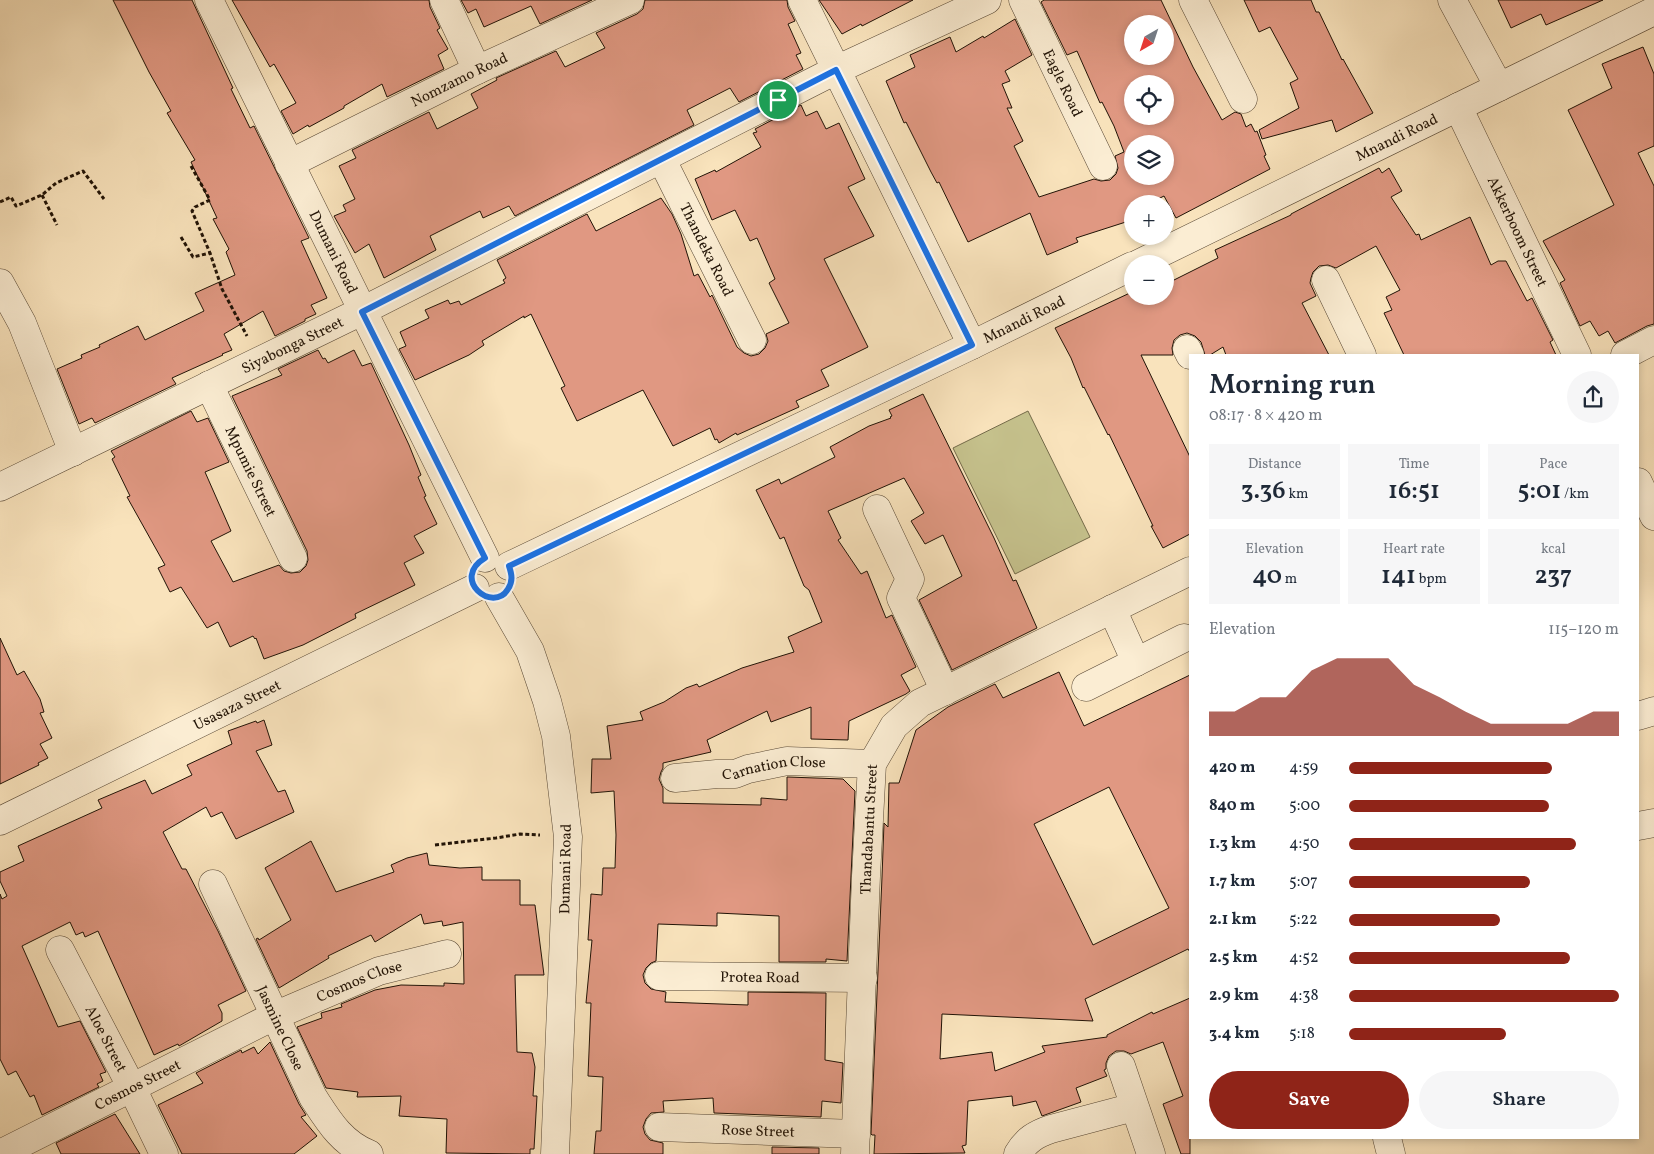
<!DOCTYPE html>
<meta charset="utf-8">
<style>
:root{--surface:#fff;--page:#f6f6f7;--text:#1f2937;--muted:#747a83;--accent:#8f2418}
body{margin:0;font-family:Vollkorn,serif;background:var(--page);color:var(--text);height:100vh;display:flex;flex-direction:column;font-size:19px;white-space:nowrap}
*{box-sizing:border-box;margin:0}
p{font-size:16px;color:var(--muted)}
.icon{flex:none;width:28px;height:28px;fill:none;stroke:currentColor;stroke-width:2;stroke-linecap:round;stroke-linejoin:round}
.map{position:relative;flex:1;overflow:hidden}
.sheet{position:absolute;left:1189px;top:354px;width:450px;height:785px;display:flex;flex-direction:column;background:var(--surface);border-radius:0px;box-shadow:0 2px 8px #0003}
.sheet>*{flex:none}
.needle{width:32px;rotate:219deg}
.controls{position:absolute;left:1124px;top:15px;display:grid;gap:10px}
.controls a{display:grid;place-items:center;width:50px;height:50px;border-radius:50%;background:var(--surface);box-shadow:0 2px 8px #0003;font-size:25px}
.pin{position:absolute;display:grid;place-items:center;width:42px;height:42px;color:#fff;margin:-21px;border:2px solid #fff;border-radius:50%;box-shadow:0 1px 5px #0007}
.round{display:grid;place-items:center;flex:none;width:52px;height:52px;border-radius:26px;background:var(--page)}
.summary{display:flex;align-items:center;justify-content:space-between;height:85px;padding:0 20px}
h1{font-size:28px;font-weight:600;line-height:38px}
.metrics{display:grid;grid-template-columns:repeat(3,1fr);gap:8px;height:85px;padding:5px 20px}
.metrics div{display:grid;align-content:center;border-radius:0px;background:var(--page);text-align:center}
.metrics b{font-size:25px;font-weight:600}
.metrics small{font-size:14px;font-weight:400}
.metrics p{font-size:14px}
.chart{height:140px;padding:10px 20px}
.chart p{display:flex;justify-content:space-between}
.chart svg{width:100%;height:90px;margin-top:5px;fill:var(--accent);opacity:.7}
.primary-button{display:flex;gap:10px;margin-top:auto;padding:10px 20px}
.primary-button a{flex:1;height:58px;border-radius:30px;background:var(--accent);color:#fff;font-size:20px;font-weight:600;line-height:58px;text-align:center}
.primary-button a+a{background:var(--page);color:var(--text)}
ul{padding:0 20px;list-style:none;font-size:16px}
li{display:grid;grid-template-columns:80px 60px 1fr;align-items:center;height:38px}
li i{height:12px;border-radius:6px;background:var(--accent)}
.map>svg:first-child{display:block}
.green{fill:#c5c18c;stroke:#736a49}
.building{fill:#e09882;stroke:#211306;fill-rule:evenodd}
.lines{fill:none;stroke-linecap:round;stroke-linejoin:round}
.minor-casing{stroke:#574734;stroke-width:29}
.path{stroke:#211306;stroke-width:3;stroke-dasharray:4 2.5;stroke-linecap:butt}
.minor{stroke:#fbedd3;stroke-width:28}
.route-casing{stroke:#fff;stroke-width:10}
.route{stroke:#1a73e8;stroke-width:6}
.labels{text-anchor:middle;stroke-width:5;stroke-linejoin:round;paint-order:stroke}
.street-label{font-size:15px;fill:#211306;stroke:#fbedd3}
</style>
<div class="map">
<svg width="1654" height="1154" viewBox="0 0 1654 1154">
<rect width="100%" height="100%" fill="#f9e3bc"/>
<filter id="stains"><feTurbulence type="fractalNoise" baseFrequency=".004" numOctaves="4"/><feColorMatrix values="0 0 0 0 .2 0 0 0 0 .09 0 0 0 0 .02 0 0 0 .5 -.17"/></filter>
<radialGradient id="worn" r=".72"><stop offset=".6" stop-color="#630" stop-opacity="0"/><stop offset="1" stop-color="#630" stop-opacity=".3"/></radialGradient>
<polygon class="green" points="1028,411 1090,537 1015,574 953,448"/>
<g class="building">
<polygon points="113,0 192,0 233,88 231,89 250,128 254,126 309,238 301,241 327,298 311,305 316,314 305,319 305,321 275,336 263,311 224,334 232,350 222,354 223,355 172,378 176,384 95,423 92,418 79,424 57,369 82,358 81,355 100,347 99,345 138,326 145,340 204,311 195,293 235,275 226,252 229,249 213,219 217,218 191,162 195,160 167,113 171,111 149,72"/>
<polygon points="232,0 429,0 430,7 440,28 437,30 448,49 438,55 444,69 387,97 382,84 344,106 344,108 309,127 308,125 293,134 281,111 296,103 274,64 270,67"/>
<polygon points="461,0 592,0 540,24 531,6 484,27 476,9 468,13"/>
<polygon points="645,0 787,0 788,7 795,21 788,24 801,53 796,55 803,69 739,102 730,88 687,110 694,125 515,216 509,206 483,218 480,211 430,236 436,250 384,278 369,244 355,253 334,216 346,211 343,205 355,199 339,166 356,158 352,150 429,112 437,129 478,108 471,94 497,80 496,78 556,51 565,67 605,48 596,33 637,14 643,9"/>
<polygon points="819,0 913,0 862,26 861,24 842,34"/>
<path d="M1044,0H1161L1193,67L1222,120L1235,112L1241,114L1246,127L1251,124L1255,132L1257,131L1266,155L1264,156L1270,169L1176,218L1164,196L1148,204H1132V220L1076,238L1078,242L1047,255L1030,213L968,242L939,182L937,183L931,172L906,122L904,123L886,81L915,67L910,55L950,37L956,52L983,36L984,38L1015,19L1032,55L1005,71L1010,81L1002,84L1012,108H1007L1023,141L1014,146L1039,197L1094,179L1101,181L1110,180L1116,174L1118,168L1115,156L1124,152L1114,126L1102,102L1100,103L1077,51L1067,55L1041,2ZM1132,24H1165V56H1132ZM1132,84H1165V116H1132ZM1132,144H1165V176H1132Z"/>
<polygon points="1244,0 1311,0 1316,12 1319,12 1342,60 1343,59 1373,113 1336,132 1332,120 1262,139 1259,130 1299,108 1290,83 1298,79 1270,27 1259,32"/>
<polygon points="1498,0 1603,0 1546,25 1541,14 1511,28"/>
<polygon points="1643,47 1654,74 1654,146 1638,153 1654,186 1654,324 1647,326 1615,343 1608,331 1599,336 1590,321 1580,326 1560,283 1565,280 1543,241 1614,205 1568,110 1612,88 1602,64"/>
<polygon points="801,105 806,116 817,111 826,129 839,123 865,179 848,187 874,236 824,259 868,347 821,370 829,386 796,401 799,407 737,435 736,433 719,443 717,439 715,440 710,428 673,446 643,390 577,421 561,388 565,386 531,314 524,318 524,316 482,341 484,345 469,355 415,380 399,349 406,346 400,332 429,318 425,310 448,300 450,304 459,301 461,305 505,283 503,280 506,278 497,260 587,214 596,231 661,198 672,214 681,234 694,276 698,274 710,297 712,295 737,347 744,353 751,356 759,354 765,348 768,341 766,334 789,323 769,283 775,279 757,238 750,241 735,210 712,220 695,179 715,170 716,172 761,147 753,133 757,132 755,129"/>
<polygon points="1379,168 1382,173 1389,168 1402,191 1391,197 1416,235 1419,234 1421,240 1470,217 1491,265 1498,261 1506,261 1527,301 1532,298 1553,340 1550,342 1556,355 1404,355 1384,313 1392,310 1386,297 1400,290 1376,246 1336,268 1328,265 1319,266 1313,272 1311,278 1310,283 1316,296 1302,303 1329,355 1226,355 1223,347 1210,355 1205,355 1201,342 1195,336 1187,333 1180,335 1174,340 1172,348 1173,355 1141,355 1190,457 1190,534 1163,548 1151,526 1153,526 1109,434 1108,435 1084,387 1083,388 1071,358 1055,328 1132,292 1132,296 1165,296 1165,277 1168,276 1172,281 1218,258 1215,250 1291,215 1291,214"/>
<polygon points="318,350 323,359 325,358 328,363 354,350 362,366 371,363 409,445 421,475 418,477 426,496 424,497 437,524 414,536 424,553 404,563 415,585 355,614 356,618 303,645 264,659 256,638 255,639 253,636 230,647 218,622 207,628 181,587 170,592 158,568 165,565 127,497 130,496 112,459 115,457 111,451 191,411 197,422 208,418 229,462 205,472 231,531 211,541 233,582 279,565 284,571 291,573 300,572 306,566 308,560 307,551 232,396 282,375 278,369"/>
<polygon points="923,394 994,538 1013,581 1016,580 1037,628 952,670 919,600 962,576 943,535 925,544 911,521 924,513 904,478 828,511 841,538 838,540 861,574 867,571 886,618 892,615 916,667 901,675 910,691 906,694 849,721 848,740 811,739 811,707 771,722 767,711 707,740 711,752 663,763 663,768 661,772 659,779 663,788 663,803 761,805 761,798 787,800 787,777 788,777 843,779 855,791 847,961 826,959 826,962 779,962 779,916 717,913 717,926 658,924 656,961 651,963 646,968 643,975 645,983 651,989 666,992 665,1002 748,1005 748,992 826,993 825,1060 843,1063 841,1103 822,1101 821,1117 714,1113 713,1098 663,1101 664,1112 651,1113 646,1119 643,1127 645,1134 650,1140 663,1143 663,1154 594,1154 596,1131 601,1131 603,1077 588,1076 591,1003 586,1003 592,940 588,940 591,894 602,895 603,868 615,868 616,835 614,791 591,793 592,759 611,759 607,726 643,720 640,712 664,702 686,688 697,684 699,687 742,668 794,652 788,637 822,622 809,590 804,586 784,537 780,539 756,490 779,479 781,484 835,457 830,447 869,426 891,418 890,417 892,416 889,410"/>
<polygon points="0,638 17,675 24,671 40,699 44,712 40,713 52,738 40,744 48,758 38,763 39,765 0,784"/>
<path d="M1059,672L1084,726L1190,675V952L1188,949L1085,999L1093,1021L942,1014L940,1059L992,1052L995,1071L1045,1052L1042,1046L1107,1037V1035L1152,1012L1153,1014L1190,998V1154H1181L1163,1104L1183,1096L1163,1042L1131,1054L1124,1051H1116L1109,1056L1106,1063V1069L1104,1070L1107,1076L1076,1088L1081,1102L1042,1116L1036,1101L1013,1106L1012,1096L968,1101L966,1145L962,1146L965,1153L874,1154L875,1135H872L871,1134L882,877L884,823L888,827L889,783H899L916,730L948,707L995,684L1003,698ZM1109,787L1169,908L1093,945L1034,824Z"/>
<polygon points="264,720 272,745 256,751 278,792 285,790 294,812 236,839 222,812 211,817 206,807 163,832 182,869 186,869 218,931 246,991 218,1005 222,1013 222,1021 179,1046 178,1044 154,1055 98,931 85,937 83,932 76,935 70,922 22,946 58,1027 80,1021 106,1072 100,1074 103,1081 97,1084 99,1087 42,1115 34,1095 30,1097 16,1071 8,1075 0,1059 0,894 2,899 7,896 0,881 0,872 24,861 18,846 102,808 98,800 145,780 152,794 192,775 187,765 232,744 228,731 256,721 257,723"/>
<polygon points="311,841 336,892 394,872 391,865 407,858 427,853 429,865 460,868 482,867 482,880 520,880 520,905 535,905 544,975 515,975 517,1052 532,1053 535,1067 533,1096 537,1096 534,1149 530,1149 530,1154 446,1153 447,1119 399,1116 401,1096 357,1097 358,1092 326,1088 297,1027 322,1018 321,1013 342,1007 341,1004 375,990 401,985 444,986 444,983 464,984 463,922 443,926 442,921 424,924 421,914 375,942 371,935 328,956 329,958 279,988 256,939 258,938 259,940 291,920 265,868"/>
<polygon points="270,1042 299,1104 306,1115 301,1117 317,1136 294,1154 182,1154 158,1105 203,1083 196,1073 241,1050 242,1053 254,1047 258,1054"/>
<polygon points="115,1114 140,1154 61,1154 56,1143"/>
<polygon points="772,1147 819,1148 819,1154 772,1154"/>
</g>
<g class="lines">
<defs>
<g id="minor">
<path id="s1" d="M209,0L485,558"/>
<polyline points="444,0 477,70"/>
<polyline points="802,0 972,345"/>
<path id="s2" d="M1023,0L1103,166"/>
<polyline points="1193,0 1243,99"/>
<polyline points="1452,0 1499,87"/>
<path id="s3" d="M1458,107L1577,355"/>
<path id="s4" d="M662,160L752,340"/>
<path id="s5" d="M289,164L477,70L630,0"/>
<path id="s6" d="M1138,264L1654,11"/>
<polyline points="1326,280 1362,355"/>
<polyline points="0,283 22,323 73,452"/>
<polyline points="1187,349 1190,355"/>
<polyline points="1625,355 1654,340"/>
<path id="s7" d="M209,385L293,558"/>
<polyline points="1638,482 1654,516"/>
<path id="s8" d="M0,487L362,311L836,70L987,0"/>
<polyline points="877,509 910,579 901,598 945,691"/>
<path id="s9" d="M509,566L972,345L1132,266"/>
<polyline points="499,597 530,651 547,701 556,736 568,837 555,1154"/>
<polyline points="1112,609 1136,662 1184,638"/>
<polyline points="1086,687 1136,662"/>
<polyline points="1638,716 1654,711"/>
<path id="s10" d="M675,778L717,774H735L748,769L787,761L872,764"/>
<path id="s11" d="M0,821L475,588"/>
<polyline points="1638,826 1654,823"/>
<path id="s12" d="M213,884L313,1097C328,1120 341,1143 369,1154"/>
<path id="s13" d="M60,950L132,1088L164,1154"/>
<path id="s14" d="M659,976L863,978"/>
<polyline points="1121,1066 1151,1154"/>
<path id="s15" d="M659,1127L856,1134"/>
<polyline points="1387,1138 1391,1154"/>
<path id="s16" d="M0,1154L274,1016L379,971L447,954"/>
<path id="s17" d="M855,1154L866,876L872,764L894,726L920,703L1190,571"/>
<path d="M1018,1154C1026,1140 1036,1134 1051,1129L1134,1107"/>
</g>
</defs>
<use href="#minor" class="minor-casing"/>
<g class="path">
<polyline points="191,166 210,200 195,207 192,211 210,253"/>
<polyline points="42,195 57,225"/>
<polyline points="0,202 11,197 16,206 42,195 56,183 83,171 104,199"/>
<polyline points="181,237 193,257 210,253 222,289 247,336"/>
<polyline points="435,845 496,838 520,834 540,835"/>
</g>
<use href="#minor" class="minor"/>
</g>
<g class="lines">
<defs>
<path id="route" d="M836,70L972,345L509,566C512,575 513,581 508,589C493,614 450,579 485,558L362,312Z"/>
</defs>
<use href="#route" class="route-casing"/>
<use href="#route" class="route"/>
</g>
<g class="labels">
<g class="street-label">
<text dy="5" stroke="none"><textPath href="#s5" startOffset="190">Nomzamo Road</textPath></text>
<text dy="5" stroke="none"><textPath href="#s2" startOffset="92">Eagle Road</textPath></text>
<text dy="5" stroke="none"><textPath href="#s6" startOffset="288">Mnandi Road</textPath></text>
<text dy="5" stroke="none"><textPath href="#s3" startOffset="138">Akkerboom Street</textPath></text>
<text dy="5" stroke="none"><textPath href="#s4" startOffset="100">Thandeka Road</textPath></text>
<text dy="5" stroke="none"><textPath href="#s1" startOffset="281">Dumani Road</textPath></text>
<text dy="5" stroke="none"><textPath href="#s9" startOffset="571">Mnandi Road</textPath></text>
<text dy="5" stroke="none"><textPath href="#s8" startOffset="325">Siyabonga Street</textPath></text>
<text dy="5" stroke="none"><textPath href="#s7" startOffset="96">Mpumie Street</textPath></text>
<text dy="5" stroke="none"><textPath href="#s11" startOffset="264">Usasaza Street</textPath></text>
<text dy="5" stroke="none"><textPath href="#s10" startOffset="100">Carnation Close</textPath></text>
<text dy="5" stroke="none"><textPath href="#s17" startOffset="325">Thandabantu Street</textPath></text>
<text transform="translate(565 869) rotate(-89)" y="5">Dumani Road</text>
<text dy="5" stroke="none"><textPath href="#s14" startOffset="101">Protea Road</textPath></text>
<text dy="5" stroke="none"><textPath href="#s16" startOffset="399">Cosmos Close</textPath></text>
<text dy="5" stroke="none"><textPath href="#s12" startOffset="159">Jasmine Close</textPath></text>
<text dy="5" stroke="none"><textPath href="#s13" startOffset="100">Aloe Street</textPath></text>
<text dy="5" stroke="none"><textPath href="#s16" startOffset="154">Cosmos Street</textPath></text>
<text dy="5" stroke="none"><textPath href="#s15" startOffset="99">Rose Street</textPath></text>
</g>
</g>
<rect width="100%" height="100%" filter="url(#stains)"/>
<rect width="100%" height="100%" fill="url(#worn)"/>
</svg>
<div class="controls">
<a><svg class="needle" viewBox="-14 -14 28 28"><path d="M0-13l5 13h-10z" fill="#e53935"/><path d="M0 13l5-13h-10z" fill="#747a83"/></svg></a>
<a><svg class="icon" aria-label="locate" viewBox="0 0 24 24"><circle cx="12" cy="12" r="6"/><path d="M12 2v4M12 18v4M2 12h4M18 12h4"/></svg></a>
<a><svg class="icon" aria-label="layers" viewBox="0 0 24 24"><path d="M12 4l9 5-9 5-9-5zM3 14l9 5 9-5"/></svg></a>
<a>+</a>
<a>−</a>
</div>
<div class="pin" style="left:778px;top:100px;background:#1e9e55"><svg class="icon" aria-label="arrive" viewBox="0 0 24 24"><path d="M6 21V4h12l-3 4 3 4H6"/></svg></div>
<section class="sheet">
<div class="summary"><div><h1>Morning run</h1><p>08:17 · 8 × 420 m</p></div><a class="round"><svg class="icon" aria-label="share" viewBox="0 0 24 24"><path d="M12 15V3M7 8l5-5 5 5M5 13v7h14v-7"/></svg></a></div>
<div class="metrics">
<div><p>Distance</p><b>3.36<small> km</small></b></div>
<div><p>Time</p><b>16:51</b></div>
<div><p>Pace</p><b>5:01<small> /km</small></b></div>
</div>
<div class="metrics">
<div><p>Elevation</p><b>40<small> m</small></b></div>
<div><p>Heart rate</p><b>141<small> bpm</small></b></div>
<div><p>kcal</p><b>237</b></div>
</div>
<div class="chart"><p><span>Elevation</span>115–120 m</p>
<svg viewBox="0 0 160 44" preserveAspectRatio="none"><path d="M0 44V32L10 32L20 25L30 25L40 12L50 6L60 6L70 6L80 19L90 25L100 32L110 38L120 38L130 38L140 38L150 32L160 32V44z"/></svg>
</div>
<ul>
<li><b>420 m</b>4:59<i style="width:75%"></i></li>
<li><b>840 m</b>5:00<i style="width:74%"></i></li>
<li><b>1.3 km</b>4:50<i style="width:84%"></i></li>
<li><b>1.7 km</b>5:07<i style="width:67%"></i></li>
<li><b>2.1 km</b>5:22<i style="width:56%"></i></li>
<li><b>2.5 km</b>4:52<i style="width:82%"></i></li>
<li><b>2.9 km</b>4:38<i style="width:100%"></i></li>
<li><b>3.4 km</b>5:18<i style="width:58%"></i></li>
</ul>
<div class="primary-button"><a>Save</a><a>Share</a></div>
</section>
</div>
